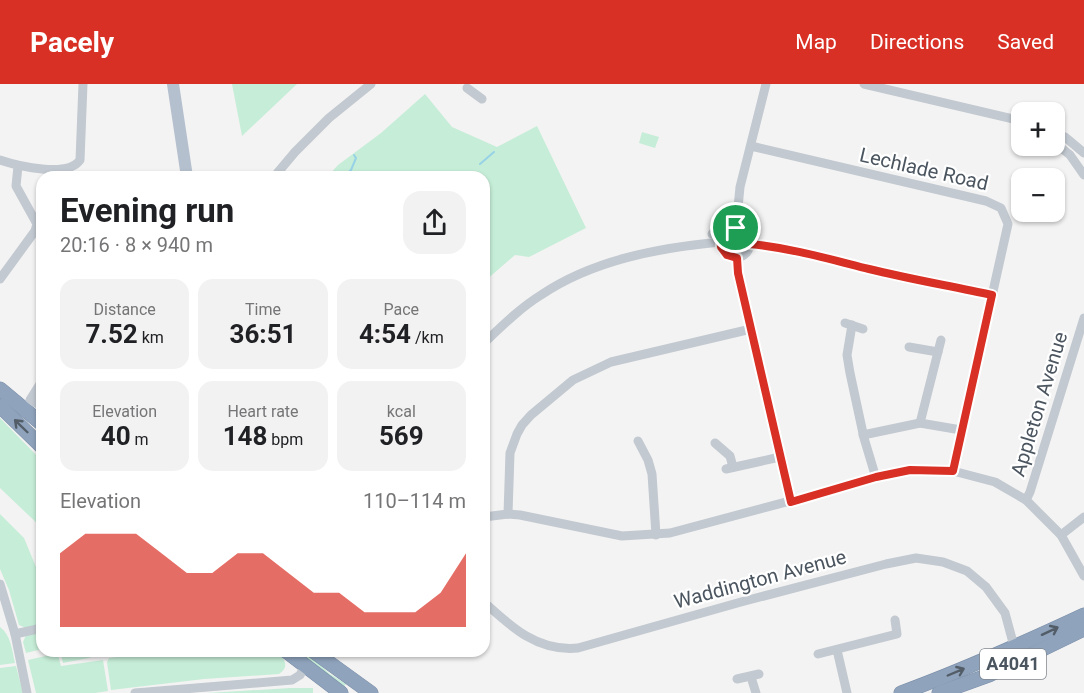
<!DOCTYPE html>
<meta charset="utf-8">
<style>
:root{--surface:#fff;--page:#f2f2f2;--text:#202124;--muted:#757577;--accent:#d93025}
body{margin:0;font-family:Roboto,sans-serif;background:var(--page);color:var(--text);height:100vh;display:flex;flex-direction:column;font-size:22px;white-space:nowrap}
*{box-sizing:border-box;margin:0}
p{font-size:20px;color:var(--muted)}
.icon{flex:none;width:33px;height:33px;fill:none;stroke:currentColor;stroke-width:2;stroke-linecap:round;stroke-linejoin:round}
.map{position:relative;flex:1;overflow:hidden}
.panel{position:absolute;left:36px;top:87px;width:454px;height:486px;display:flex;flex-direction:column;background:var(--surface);border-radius:18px;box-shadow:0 2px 4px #0004}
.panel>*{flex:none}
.fabs{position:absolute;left:1011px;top:18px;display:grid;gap:12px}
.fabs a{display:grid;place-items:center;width:54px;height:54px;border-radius:12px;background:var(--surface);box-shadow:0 2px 4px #0004;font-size:30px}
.pin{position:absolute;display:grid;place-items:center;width:51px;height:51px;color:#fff;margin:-26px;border:3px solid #fff;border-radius:50%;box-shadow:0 2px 6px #0007}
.round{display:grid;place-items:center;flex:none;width:63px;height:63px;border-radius:18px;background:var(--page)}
.overview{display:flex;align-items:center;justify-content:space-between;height:102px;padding:0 24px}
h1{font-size:33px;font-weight:700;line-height:45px}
.stats{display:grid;grid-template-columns:repeat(3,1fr);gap:9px;height:102px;padding:6px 24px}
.stats div{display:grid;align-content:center;border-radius:15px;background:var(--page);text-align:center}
.stats b{font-size:26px;font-weight:700}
.stats small{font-size:16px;font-weight:400}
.stats p{font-size:16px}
.chart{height:168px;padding:12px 24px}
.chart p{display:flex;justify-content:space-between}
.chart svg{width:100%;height:108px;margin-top:6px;fill:var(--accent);opacity:.7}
header{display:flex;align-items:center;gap:36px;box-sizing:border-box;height:84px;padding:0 30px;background:var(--accent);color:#fff}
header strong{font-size:28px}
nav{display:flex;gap:33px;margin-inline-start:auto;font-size:21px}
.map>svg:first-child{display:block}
.green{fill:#c6edd7}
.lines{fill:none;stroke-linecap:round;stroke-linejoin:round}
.stream{stroke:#97d2e6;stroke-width:2}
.highway-casing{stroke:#7a8ea8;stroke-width:15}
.minor{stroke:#c2c9d0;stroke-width:9}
.major{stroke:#b5c0ce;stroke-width:12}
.highway{stroke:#8fa3bc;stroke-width:14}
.oneway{stroke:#525d68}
.route-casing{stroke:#fff;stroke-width:12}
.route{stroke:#d93025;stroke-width:8}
.labels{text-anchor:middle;stroke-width:4.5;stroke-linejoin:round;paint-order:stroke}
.shield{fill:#fff;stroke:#81888f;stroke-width:1.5}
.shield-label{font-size:18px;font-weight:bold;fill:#4b555f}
.street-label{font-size:20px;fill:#4b555f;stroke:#fff}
</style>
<header>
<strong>Pacely</strong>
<nav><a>Map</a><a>Directions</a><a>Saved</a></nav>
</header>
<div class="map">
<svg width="1084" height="609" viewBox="0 0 1084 609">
<rect width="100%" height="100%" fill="#f4f3f3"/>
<g class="green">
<polygon points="232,0 297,0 242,52"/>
<polygon points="425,10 452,43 497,63 537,42 586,144 529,173 515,171 485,197 484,93 327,93 338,81 381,49"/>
<polygon points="642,48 659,53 655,64 639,59"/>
<circle cx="735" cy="158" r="11"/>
<polygon points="0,334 42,377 42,444 0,404"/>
<polygon points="0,430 24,454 36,483 42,501 42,540 26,544 19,541 9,506 0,485"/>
<path d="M0,543C11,551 12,566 15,579L0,581Z"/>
<polygon points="42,547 42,565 26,569 23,558 26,551"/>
<polygon points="49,567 57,567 61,582 103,576 108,607 95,609 36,609 28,576 50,571"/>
<polygon points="60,567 111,567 109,570 100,572 97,570 89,574 63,579"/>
<path d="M161,567H276C285,574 290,583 279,590L204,595L111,606L107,578L109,574Z"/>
<polygon points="296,567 305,567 330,590 346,600 342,605"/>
<polygon points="16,582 23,609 0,609 0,584"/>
<polygon points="290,604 313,604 313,609 207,609"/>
</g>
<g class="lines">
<g class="stream">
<polyline points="480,80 494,68"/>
<polyline points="343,93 351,86 356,74 354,71"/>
</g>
<defs>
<g id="highway">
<polyline points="0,305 42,340"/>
<polyline points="0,322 42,363"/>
<polyline points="286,567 341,609"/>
<polyline points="313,567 371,609"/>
<path d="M901,609C964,586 1024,559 1084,531"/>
<polyline points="939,609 989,591 1084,545"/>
</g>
</defs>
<use href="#highway" class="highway-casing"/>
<g class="minor">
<polyline points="864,0 1022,37"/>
<polyline points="467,4 482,15"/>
<polyline points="1054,48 1065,53 1084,69"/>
<polyline points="1054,58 1070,71 1084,91"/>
<polyline points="751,62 986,117 1001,124 1008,140 953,387"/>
<path d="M0,76C18,82 68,94 80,76L83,0"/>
<polyline points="274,93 295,68 329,34 371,0"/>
<polyline points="736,144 740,103 766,0"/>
<circle cx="735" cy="159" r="15"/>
<polyline points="712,150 727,135 736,132"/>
<path d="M750,160C791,164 829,175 869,185C909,195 951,202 992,211"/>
<polyline points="737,174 738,189 791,418"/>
<polyline points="0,195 35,147 37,140 16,102 18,82"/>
<polyline points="845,239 863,245"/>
<polyline points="852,241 847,271 850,289 864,354 876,394"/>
<polyline points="941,256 920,339 961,346"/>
<path d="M484,259C502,242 520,224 541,211C593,176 658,164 720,158"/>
<polyline points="909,263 938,268"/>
<polyline points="42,297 30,316 42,322"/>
<polyline points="863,351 920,339"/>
<polyline points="638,357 648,376 652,390 656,451"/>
<polyline points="715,359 730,372 733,383"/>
<polyline points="726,385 780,373"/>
<polyline points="1026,416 1030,408 1084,234"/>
<polyline points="508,430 510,369 517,350 522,341 531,331 573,296 611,278 751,245"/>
<polyline points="484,433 508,430 520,431 622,452 670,449 876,394 910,386 953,387 995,398 1026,416 1061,451 1084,492"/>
<polyline points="1061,451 1084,433"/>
<polyline points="0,500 15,550 27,609"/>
<path d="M484,518C511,543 538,568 578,564L741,518L886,480L916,474L943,478L967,487L986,503L1005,529L1015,566"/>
<polyline points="15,550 42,544"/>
<polyline points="837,566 847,609"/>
<polyline points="818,570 897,550 895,536"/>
<polyline points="751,593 756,609"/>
<polyline points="737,595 759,590"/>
<polyline points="135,609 292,596 300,591 305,582"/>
</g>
<polyline class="major" points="173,0 187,93"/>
<use href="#highway" class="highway"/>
</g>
<defs><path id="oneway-shaft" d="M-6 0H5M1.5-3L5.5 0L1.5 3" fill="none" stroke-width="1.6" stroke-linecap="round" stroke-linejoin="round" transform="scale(1.5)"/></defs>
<g class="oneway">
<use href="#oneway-shaft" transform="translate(21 342) rotate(-136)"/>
<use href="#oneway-shaft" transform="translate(1050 547) rotate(-25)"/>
<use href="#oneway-shaft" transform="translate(956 588) rotate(-23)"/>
</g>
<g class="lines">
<defs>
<path id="route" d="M736,144C745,146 750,151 750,160C791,164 829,175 869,185C909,195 951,202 992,211L953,387L910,386L876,393L791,418L738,189L737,174L727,171L721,163C720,152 725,145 736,144Z"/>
</defs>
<use href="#route" class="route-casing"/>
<use href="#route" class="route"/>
</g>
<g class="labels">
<rect class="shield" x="980" y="565" width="66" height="30" rx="4.5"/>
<g class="shield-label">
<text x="1013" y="586">A4041</text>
</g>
<g class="street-label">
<text transform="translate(924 85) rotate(13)" y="7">Lechlade Road</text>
<text transform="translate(1039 320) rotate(-73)" y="7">Appleton Avenue</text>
<text transform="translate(760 495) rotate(-15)" y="7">Waddington Avenue</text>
</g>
</g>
</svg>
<div class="fabs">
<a>+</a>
<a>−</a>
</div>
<div class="pin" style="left:736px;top:144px;background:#1e9e55"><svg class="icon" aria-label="arrive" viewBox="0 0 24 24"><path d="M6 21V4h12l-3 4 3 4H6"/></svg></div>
<section class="panel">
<div class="overview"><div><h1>Evening run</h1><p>20:16 · 8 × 940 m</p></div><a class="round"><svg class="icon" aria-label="share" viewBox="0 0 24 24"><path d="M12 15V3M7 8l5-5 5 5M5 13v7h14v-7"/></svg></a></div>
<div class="stats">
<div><p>Distance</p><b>7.52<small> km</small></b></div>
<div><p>Time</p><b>36:51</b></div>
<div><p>Pace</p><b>4:54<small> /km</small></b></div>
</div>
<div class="stats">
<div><p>Elevation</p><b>40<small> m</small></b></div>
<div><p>Heart rate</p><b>148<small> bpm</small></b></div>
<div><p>kcal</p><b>569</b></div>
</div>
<div class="chart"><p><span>Elevation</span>110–114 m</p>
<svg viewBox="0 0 160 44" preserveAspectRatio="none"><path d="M0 44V14L10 6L20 6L30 6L40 14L50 22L60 22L70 14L80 14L90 22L100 30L110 30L120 38L130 38L140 38L150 30L160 14V44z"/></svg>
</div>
</section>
</div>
